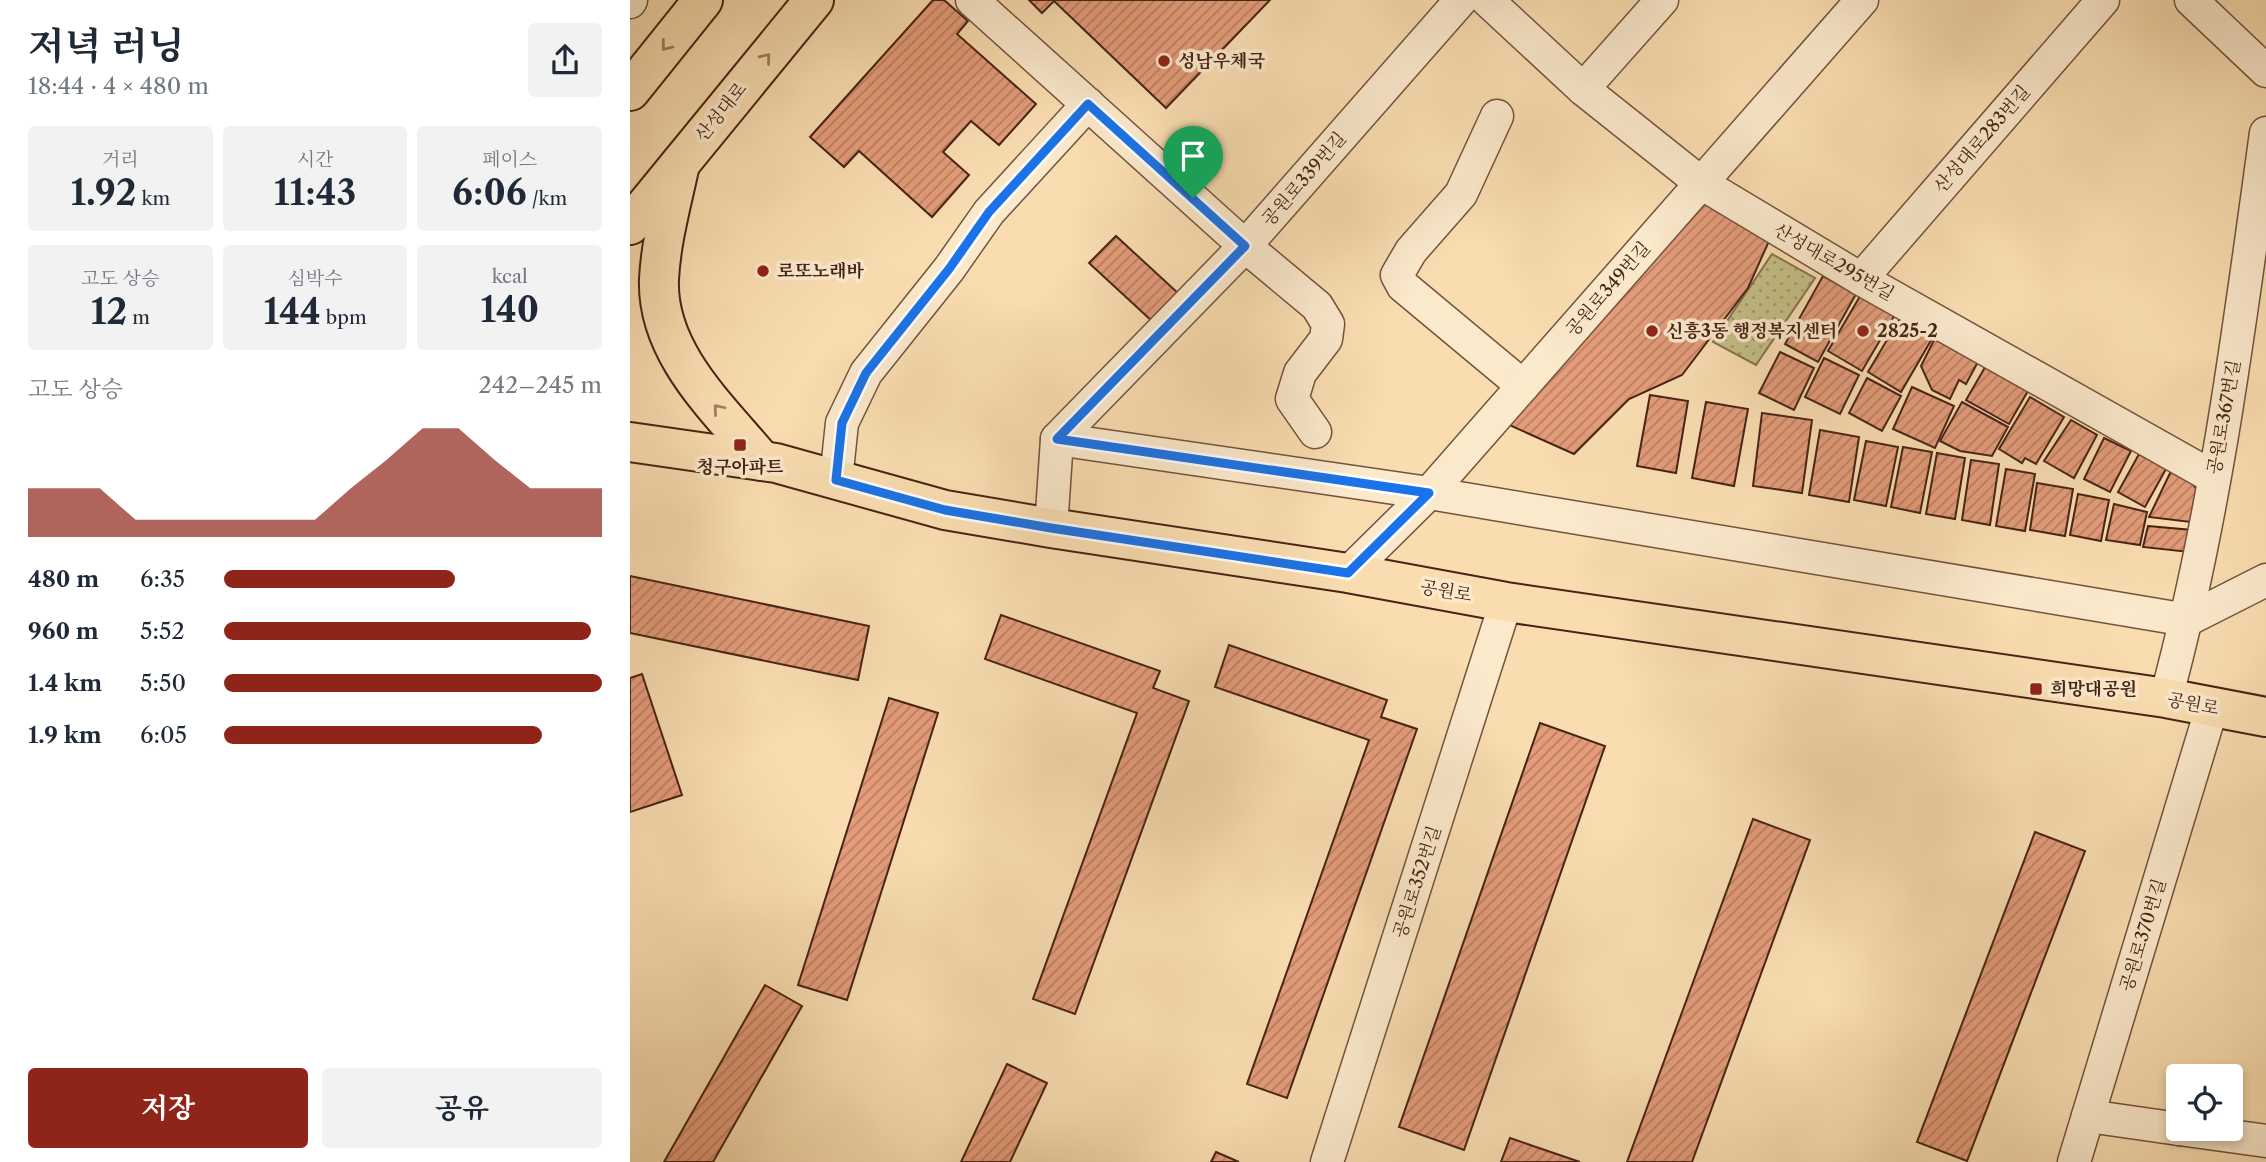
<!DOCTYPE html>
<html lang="ko">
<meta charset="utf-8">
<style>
:root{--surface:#fff;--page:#f2f2f3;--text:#1f2937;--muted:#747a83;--accent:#8f2418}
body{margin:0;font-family:"Libre Caslon Text","Noto Serif KR",serif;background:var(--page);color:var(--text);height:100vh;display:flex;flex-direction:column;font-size:26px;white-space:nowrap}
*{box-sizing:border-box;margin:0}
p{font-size:23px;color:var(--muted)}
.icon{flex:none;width:38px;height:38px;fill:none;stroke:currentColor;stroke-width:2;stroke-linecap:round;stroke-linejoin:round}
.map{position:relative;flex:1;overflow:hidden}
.drawer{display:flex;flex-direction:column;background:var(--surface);width:630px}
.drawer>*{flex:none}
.tools{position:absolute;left:1536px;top:1064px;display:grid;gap:14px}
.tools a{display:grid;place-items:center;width:77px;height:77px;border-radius:7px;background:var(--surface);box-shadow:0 4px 10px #0003;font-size:35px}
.pin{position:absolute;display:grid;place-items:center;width:60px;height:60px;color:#fff;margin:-72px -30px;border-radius:50% 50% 50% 0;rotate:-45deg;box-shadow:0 0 7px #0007}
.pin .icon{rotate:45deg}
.round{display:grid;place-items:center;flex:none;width:74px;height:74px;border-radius:7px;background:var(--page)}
.head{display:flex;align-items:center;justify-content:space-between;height:119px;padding:0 28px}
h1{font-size:38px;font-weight:700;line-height:52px}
.stats{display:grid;grid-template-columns:repeat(3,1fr);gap:10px;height:119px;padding:7px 28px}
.stats div{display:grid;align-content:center;border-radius:7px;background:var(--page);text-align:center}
.stats b{font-size:35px;font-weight:700}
.stats small{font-size:19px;font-weight:400}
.stats p{font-size:19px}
.chart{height:196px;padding:14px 28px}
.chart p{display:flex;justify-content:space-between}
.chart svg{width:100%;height:126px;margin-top:7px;fill:var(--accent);opacity:.7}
.action{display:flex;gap:14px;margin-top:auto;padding:14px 28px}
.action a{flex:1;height:80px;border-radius:7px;background:var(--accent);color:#fff;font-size:28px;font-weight:700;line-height:80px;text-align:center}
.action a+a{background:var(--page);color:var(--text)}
ul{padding:0 28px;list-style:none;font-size:23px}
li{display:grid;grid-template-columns:112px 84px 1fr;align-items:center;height:52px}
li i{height:18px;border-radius:9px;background:var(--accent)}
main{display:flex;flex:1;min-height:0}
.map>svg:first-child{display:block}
.park{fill:url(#park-dots);stroke:#86714e;stroke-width:2}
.building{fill:url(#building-hatch);stroke:#472315;stroke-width:2}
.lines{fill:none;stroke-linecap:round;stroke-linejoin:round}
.minor-casing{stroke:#74523c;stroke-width:35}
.major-casing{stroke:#472315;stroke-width:42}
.minor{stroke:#fbe9cc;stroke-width:32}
.major{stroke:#f9ddb1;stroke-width:38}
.oneway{stroke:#a08063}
.route-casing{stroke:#fff;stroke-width:14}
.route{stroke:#1a73e8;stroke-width:9}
.poi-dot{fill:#8f2418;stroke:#fbe9cc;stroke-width:2.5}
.labels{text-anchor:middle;stroke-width:7;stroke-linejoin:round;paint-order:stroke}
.poi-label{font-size:18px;font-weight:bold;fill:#472315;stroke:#fbe9cc;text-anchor:start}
.street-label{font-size:18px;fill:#472315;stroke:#fbe9cc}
</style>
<main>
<section class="drawer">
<div class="head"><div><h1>저녁 러닝</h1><p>18:44 · 4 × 480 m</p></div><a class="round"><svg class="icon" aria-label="share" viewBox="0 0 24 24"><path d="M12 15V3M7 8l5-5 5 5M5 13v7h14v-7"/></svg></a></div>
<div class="stats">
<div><p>거리</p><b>1.92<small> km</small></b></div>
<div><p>시간</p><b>11:43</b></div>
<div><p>페이스</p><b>6:06<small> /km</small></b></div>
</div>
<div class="stats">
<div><p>고도 상승</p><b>12<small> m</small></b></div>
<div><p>심박수</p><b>144<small> bpm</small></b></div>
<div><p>kcal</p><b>140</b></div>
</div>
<div class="chart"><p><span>고도 상승</span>242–245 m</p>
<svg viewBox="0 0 160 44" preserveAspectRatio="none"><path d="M0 44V27L10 27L20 27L30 38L40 38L50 38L60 38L70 38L80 38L90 27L100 17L110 6L120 6L130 17L140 27L150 27L160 27V44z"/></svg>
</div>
<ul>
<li><b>480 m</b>6:35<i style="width:61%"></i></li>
<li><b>960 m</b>5:52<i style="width:97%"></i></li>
<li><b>1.4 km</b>5:50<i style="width:100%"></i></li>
<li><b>1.9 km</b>6:05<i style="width:84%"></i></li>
</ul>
<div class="action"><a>저장</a><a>공유</a></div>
</section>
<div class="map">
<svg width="1636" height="1162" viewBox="0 0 1636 1162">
<defs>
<pattern id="park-dots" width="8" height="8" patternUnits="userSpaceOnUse" patternTransform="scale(1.75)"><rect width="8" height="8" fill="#c5bf87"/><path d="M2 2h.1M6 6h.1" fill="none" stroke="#a29b6d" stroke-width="1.8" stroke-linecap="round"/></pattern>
<pattern id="building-hatch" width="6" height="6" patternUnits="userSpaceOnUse" patternTransform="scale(1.75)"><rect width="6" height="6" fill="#e49c7a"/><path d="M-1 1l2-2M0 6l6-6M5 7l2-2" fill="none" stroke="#bb7f63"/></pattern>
</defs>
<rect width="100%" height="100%" fill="#f9ddb1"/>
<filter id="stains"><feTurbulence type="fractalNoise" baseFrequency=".00286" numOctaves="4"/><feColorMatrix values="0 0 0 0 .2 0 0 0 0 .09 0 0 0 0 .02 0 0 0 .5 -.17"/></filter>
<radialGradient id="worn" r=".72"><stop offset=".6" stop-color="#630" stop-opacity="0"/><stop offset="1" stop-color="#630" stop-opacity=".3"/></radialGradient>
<polygon class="park" points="1142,254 1185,278 1126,365 1083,342"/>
<g class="building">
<polygon points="303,0 314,0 338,21 327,34 406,104 369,145 341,121 313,152 339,175 302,217 229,151 214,167 180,137"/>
<polygon points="399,0 640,0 536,108 424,1 412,13"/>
<polygon points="1083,192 1139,241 1118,288 1052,375 999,399 944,454 877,424"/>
<polygon points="486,236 549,294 523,322 459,263"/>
<polygon points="1193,276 1226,294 1188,362 1155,344"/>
<polygon points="1233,291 1267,311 1232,371 1198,351"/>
<polygon points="1270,318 1303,337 1271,392 1238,372"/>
<polygon points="1305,338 1349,360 1336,384 1329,380 1320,399 1302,390 1291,366"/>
<polygon points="1150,352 1184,368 1164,410 1129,393"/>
<polygon points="1194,358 1229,375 1210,414 1175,397"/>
<polygon points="1357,364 1399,389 1379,424 1336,400"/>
<polygon points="1237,378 1271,396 1252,431 1219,413"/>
<polygon points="1282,387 1324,406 1305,448 1263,429"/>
<polygon points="1020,395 1058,401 1046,473 1007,466"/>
<polygon points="1400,397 1434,417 1406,464 1395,458 1392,463 1369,449"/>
<polygon points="1076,402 1118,409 1104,486 1062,478"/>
<polygon points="1332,402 1378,427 1362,456 1330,451 1310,441"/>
<polygon points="1132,413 1182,420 1172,493 1123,486"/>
<polygon points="1441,420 1467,435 1444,478 1414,461"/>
<polygon points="1190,430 1229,437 1219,502 1179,495"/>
<polygon points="1474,438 1501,451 1480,492 1454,479"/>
<polygon points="1236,441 1268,447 1256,506 1224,500"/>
<polygon points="1273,447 1302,452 1290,513 1261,507"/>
<polygon points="1307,453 1335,458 1325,519 1296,514"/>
<polygon points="1509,454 1536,469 1515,507 1488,492"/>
<polygon points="1341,460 1369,464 1360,525 1332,520"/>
<polygon points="1376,469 1405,474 1395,531 1366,526"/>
<polygon points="1541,471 1560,480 1572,497 1569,523 1519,517"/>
<polygon points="1407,483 1443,489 1435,536 1400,530"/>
<polygon points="1448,494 1479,500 1471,541 1440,535"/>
<polygon points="1484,504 1517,512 1510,545 1476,540"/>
<polygon points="1518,526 1562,530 1559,552 1513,547"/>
<polygon points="0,576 239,626 228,680 0,633"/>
<polygon points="371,615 530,671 523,688 559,701 445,1014 403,999 507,713 355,659"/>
<polygon points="599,645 757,700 751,717 787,729 657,1098 617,1084 739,740 585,687"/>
<polygon points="12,674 52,795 0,812 0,678"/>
<polygon points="259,698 308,713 217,1000 168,985"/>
<polygon points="910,723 975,746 834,1150 769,1127"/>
<polygon points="1123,819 1180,840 1062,1162 997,1162"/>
<polygon points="1405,832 1455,851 1337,1161 1287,1142"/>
<polygon points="135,985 172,1006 83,1162 34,1162"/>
<polygon points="377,1064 417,1083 380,1162 331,1162"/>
<polygon points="880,1138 906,1147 950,1162 871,1162"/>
<polygon points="586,1152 609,1162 581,1162"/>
</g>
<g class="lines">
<defs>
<g id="minor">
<polyline points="342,0 615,246 687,306 698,324 696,339 670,373 662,399 685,432"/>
<polyline points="857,0 953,89 1071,183 1231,279 1583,477"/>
<polyline points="1561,0 1636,71"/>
<polyline points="0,2 1,0"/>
<polyline points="953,89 1032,0"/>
<polyline points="867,116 831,194 781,251 767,275 773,286 893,386"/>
<polyline points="1231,279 1473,0"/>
<polyline points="427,439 799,493 1557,620 1636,580"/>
<polyline points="206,480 212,423 236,373 319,269 359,212 458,104"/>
<polyline points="421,528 427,439 615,246 831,0"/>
<polyline points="718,573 799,493 1232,0"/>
<path d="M1536,698C1586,514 1610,322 1636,133"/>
<polyline points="1458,1116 1549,1129"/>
<polyline points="1549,1129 1636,1141"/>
<polyline points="697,1162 876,602"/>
<polyline points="1444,1162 1582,707"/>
</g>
<g id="major">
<polyline points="0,91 73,0"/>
<path d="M50,164C42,202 31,240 29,279C26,353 89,409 132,461"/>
<polyline points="0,225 184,0"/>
<polyline points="0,442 146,463 315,510 421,528 718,573 876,602 1536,698 1636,717"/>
</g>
</defs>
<use href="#minor" class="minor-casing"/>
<use href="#major" class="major-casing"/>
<use href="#minor" class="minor"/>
<use href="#major" class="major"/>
</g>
<defs><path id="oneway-chevron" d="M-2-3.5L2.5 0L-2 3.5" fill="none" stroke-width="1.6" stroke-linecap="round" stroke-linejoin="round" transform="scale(1.75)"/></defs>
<g class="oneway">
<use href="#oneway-chevron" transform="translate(36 46) rotate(128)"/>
<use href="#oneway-chevron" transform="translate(136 58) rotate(-51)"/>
<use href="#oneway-chevron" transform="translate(88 409) rotate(-130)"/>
</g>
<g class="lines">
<defs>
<polygon id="route" points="458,104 615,246 427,439 799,493 718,573 421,528 315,510 206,480 212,423 236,373 319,269 359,212"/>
</defs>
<use href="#route" class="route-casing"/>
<use href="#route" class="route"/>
</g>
<g class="poi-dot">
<circle cx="534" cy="61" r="7"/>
<circle cx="133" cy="271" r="7"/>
<circle cx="1022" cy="331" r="7"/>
<circle cx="1233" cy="331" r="7"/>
<rect x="103" y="438" width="14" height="14" rx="3.5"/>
<rect x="1399" y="682" width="14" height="14" rx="3.5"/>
</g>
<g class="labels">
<g class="poi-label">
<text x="548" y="67">성남우체국</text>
<text x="147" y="277">로또노래바</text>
<text x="1036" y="337">신흥3동 행정복지센터</text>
<text x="1247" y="337">2825-2</text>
<text x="110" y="473" text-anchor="middle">청구아파트</text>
<text x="1420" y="695">희망대공원</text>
</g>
<g class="street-label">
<text transform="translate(91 112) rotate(-51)" y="6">산성대로</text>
<text transform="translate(1352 139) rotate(-49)" y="6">산성대로283번길</text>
<text transform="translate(674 179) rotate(-49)" y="6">공원로339번길</text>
<text transform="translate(1204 262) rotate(30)" y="6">산성대로295번길</text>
<text transform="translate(978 289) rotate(-49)" y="6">공원로349번길</text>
<text transform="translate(1594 417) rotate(-80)" y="6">공원로367번길</text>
<text transform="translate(816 591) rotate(10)" y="6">공원로</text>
<text transform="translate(1563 704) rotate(11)" y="6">공원로</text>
<text transform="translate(787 882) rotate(-72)" y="6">공원로352번길</text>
<text transform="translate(1513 935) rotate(-73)" y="6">공원로370번길</text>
</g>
</g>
<rect width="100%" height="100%" filter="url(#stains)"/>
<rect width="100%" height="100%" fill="url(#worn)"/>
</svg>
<div class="tools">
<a><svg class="icon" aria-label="locate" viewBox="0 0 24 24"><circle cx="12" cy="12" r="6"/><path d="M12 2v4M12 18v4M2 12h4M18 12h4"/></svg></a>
</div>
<div class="pin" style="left:563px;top:198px;background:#1e9e55"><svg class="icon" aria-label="arrive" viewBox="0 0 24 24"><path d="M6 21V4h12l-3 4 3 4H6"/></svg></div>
</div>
</main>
